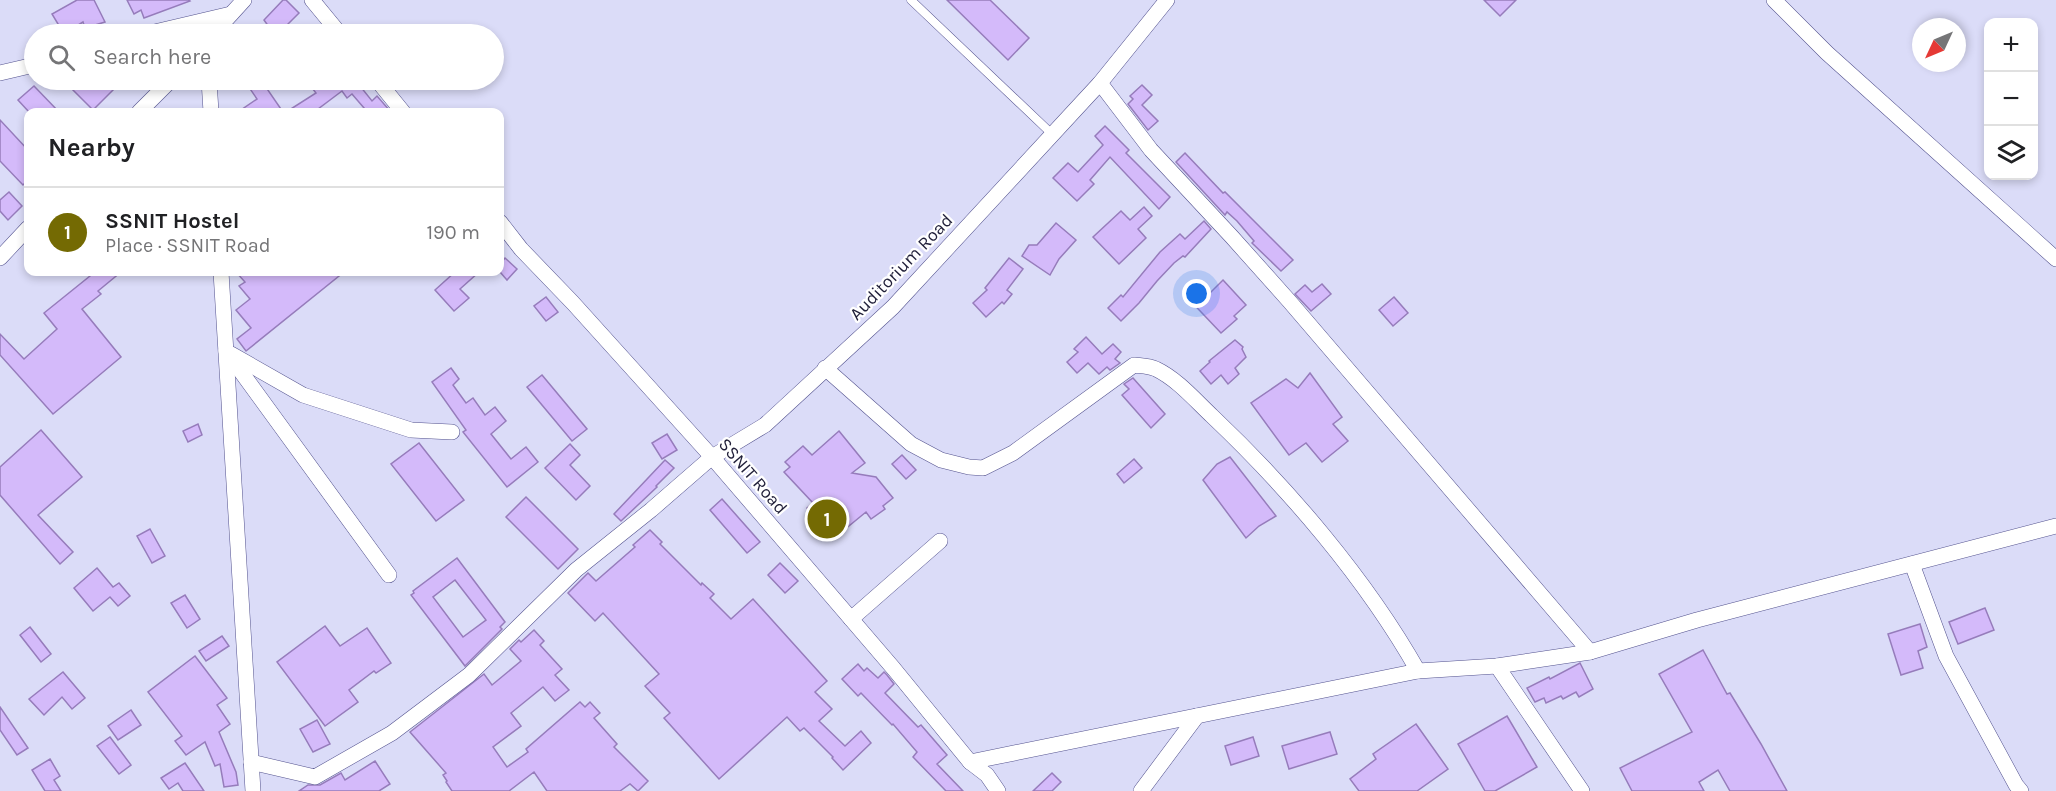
<!DOCTYPE html>
<html lang="en">
<head>
<meta charset="utf-8">
<style>
  body { margin:0; font-family:Karla,sans-serif; background:#f6f6f6; color:#202124 }
  .controls { position:absolute; right:18px; top:18px; display:grid; overflow:hidden; border-radius:12px; box-shadow:0 3px 9px #0003 }
  .controls button { width:54px; height:54px; display:grid; place-items:center; padding:0; border:0; border-bottom:2px solid #e0e0e0; background:#fff; color:#202124; font:30px sans-serif }
  .compass { position:absolute; left:1912px; top:18px; width:54px; height:54px; border-radius:50%; background:#fff; box-shadow:0 3px 9px #0003; rotate:226deg }
  .you { position:absolute; left:1197px; top:294px; width:21px; height:21px; margin:-15px; border:4px solid #fff; border-radius:50%; background:#1a73e8; box-shadow:0 0 0 9px #1a73e833 }
  .badge { display:grid; place-items:center; width:39px; height:39px; border-radius:50%; background:#746a03; color:#fff; font-size:20px; font-weight:700 }
  .pin { position:absolute; translate:-50% -50%; border:3px solid #fff; box-shadow:0 2px 6px #0006 }
  .list { margin:0; padding:0; list-style:none }
  h2 { display:flex; justify-content:space-between; align-items:center; height:78px; margin:0; padding:0 24px; font-size:26px }
  h2 small { font-size:20px; font-weight:400; color:#757577 }
  .list li { display:grid; grid-template-columns:39px 1fr auto; gap:18px; align-items:center; box-sizing:border-box; height:90px; padding:0 24px; border-top:2px solid #e0e0e0 }
  .list b { display:block; font-size:22px; white-space:nowrap }
  .list p { margin:0; font-size:20px; white-space:nowrap; color:#757577 }
  .list em { font-size:20px; font-style:normal; color:#757577 }
  .icon { flex:none; width:33px; height:33px; fill:none; stroke:currentColor; stroke-width:2; stroke-linecap:round; stroke-linejoin:round }
  .map { position:relative; flex:none; width:2056px; height:791px; overflow:hidden }
  .search { position:absolute; background:#fff; box-shadow:0 3px 9px #0003; left:24px; top:24px; width:480px; height:66px; display:flex; align-items:center; gap:15px; box-sizing:border-box; padding:0 21px; border-radius:33px; color:#757577; font-size:22px }
  .panel { position:absolute; background:#fff; box-shadow:0 3px 9px #0003; left:24px; top:108px; width:480px; height:168px; border-radius:12px }
  .map>svg:first-child { display:block }
</style>
</head>
<body>
<div class="map">
<svg width="2056" height="791" viewBox="0 0 2056 791">
  <rect width="100%" height="100%" fill="#dbdcf8"/>
  <g fill="#d4bafa" stroke="#967cbb" stroke-width="1.5" fill-rule="evenodd">
    <polygon points="77,0 94,0 105,22 85,28 83,22 64,34 52,14"/>
    <polygon points="127,0 189,0 190,1 144,18 141,10 134,14"/>
    <polygon points="283,0 286,0 299,13 288,24 296,34 274,34 264,20"/>
    <polygon points="947,0 990,0 1029,38 1008,60"/>
    <polygon points="1484,0 1516,0 1500,16"/>
    <polygon points="80,80 123,80 93,110 71,88"/>
    <polygon points="244,80 261,80 283,112 238,112 257,99"/>
    <polygon points="306,80 358,80 356,81 372,101 377,96 391,112 359,112 364,108 352,94 347,98 342,91 314,112 286,112 316,93"/>
    <polygon points="1142,85 1152,95 1142,105 1158,121 1148,130 1128,104 1133,99 1130,96"/>
    <polygon points="34,86 59,112 29,112 18,100"/>
    <polygon points="0,120 28,150 28,180 23,185 0,161"/>
    <polygon points="1105,126 1129,150 1126,153 1170,197 1159,209 1110,157 1090,180 1094,184 1077,201 1053,178 1068,163 1078,172 1103,145 1095,136"/>
    <polygon points="1185,153 1223,193 1225,192 1293,260 1281,271 1252,243 1254,241 1237,221 1227,212 1225,215 1176,162"/>
    <polygon points="9,192 22,206 8,220 0,211 0,200"/>
    <polygon points="1144,207 1152,216 1138,229 1146,238 1119,264 1093,237 1121,211 1130,220"/>
    <polygon points="1204,221 1211,229 1185,257 1183,256 1174,263 1157,281 1139,303 1121,321 1108,308 1121,295 1123,297 1160,252 1180,234 1185,239"/>
    <polygon points="1056,223 1076,240 1059,259 1050,275 1022,256 1029,245 1037,245"/>
    <polygon points="505,258 517,269 507,280 500,272 500,264"/>
    <polygon points="1009,258 1023,269 1007,290 1012,294 1004,304 1002,302 986,317 973,303 987,290 985,288"/>
    <polygon points="95,272 121,272 98,291 101,294 82,309 121,357 53,414 0,355 0,334 24,359 57,329 44,313"/>
    <polygon points="236,272 344,272 246,351 237,339 251,328 236,310 250,299 239,286 245,282"/>
    <polygon points="455,272 479,272 460,289 469,298 454,311 435,290"/>
    <polygon points="1223,280 1246,305 1234,316 1237,319 1221,333 1183,293 1193,283 1206,297"/>
    <polygon points="1322,284 1331,294 1311,311 1295,294 1305,285 1312,292"/>
    <polygon points="546,297 558,312 546,321 534,306"/>
    <polygon points="1394,297 1408,313 1393,326 1379,310"/>
    <polygon points="1086,337 1102,354 1113,344 1121,352 1115,359 1120,363 1110,370 1107,367 1099,374 1088,363 1077,373 1067,362 1078,352 1074,349"/>
    <polygon points="1235,340 1243,347 1242,349 1246,357 1235,368 1239,374 1228,384 1221,375 1211,384 1200,371 1210,362 1209,361"/>
    <polygon points="451,368 459,379 453,385 466,403 473,398 485,415 495,407 506,421 491,434 511,459 526,447 538,462 507,487 463,432 466,430 432,382"/>
    <polygon points="1310,373 1342,417 1333,424 1348,441 1322,462 1306,443 1289,455 1251,403 1286,379 1298,388"/>
    <polygon points="542,375 587,429 572,441 527,387"/>
    <polygon points="1133,378 1165,414 1151,428 1122,395 1129,389 1124,384"/>
    <polygon points="198,424 202,435 188,442 183,431"/>
    <polygon points="41,430 82,477 38,515 73,552 60,564 0,495 0,467"/>
    <polygon points="839,431 865,463 852,473 876,477 893,498 883,506 885,509 871,519 866,512 833,539 831,537 827,540 806,515 810,511 807,508 813,503 784,472 790,467 785,462 803,446 812,455"/>
    <polygon points="667,434 677,450 662,459 652,443"/>
    <polygon points="419,443 464,500 436,521 391,464"/>
    <polygon points="570,444 580,455 570,465 590,486 576,500 545,468"/>
    <polygon points="902,455 916,470 906,479 892,464"/>
    <polygon points="1230,457 1276,516 1259,526 1246,538 1203,480 1217,464"/>
    <polygon points="1134,459 1142,468 1124,483 1117,474"/>
    <polygon points="665,460 674,468 656,486 657,487 621,521 614,514"/>
    <polygon points="526,497 578,549 558,569 506,517"/>
    <polygon points="722,499 760,542 747,553 710,510"/>
    <polygon points="150,529 165,556 152,563 137,536"/>
    <polygon points="650,530 662,542 660,544 701,585 702,583 714,594 710,598 731,619 753,599 827,681 815,692 832,709 819,721 845,746 861,731 871,743 843,770 832,758 833,757 804,728 800,731 787,717 719,779 664,718 670,713 645,686 659,674 603,613 595,621 568,593 588,573 596,581 635,547 633,545"/>
    <path d="M457,558L505,622L500,627L502,629L465,666L411,595L414,593L413,591ZM455,580L486,620L463,637L433,597Z"/>
    <polygon points="780,563 798,581 785,593 768,575"/>
    <polygon points="97,568 113,587 119,583 130,596 118,606 110,597 93,611 74,588"/>
    <polygon points="185,595 200,619 187,628 171,603"/>
    <polygon points="1985,608 1994,630 1958,644 1949,622"/>
    <polygon points="1920,624 1927,647 1918,651 1923,668 1901,675 1888,634"/>
    <polygon points="325,626 340,646 367,628 391,663 376,673 374,671 349,690 358,702 325,726 277,662"/>
    <polygon points="30,627 51,654 41,662 20,635"/>
    <polygon points="534,630 544,641 540,645 562,669 555,675 569,690 555,701 543,687 511,713 521,726 493,747 507,767 528,752 526,749 580,702 585,707 590,702 600,713 594,718 617,744 614,747 648,781 638,791 630,784 620,791 547,791 534,772 509,791 452,791 446,782 447,781 443,775 446,773 410,732 484,674 492,685 521,661 510,649 519,640 521,642"/>
    <polygon points="222,636 229,646 206,661 199,651"/>
    <polygon points="1703,650 1727,694 1730,693 1761,744 1787,791 1730,791 1718,770 1699,782 1704,791 1632,791 1620,768 1692,732 1659,674"/>
    <polygon points="195,656 227,698 217,705 230,724 219,732 236,772 238,785 224,787 220,764 215,766 205,742 186,755 175,741 182,736 148,692"/>
    <polygon points="1580,663 1593,689 1579,697 1576,692 1563,699 1561,696 1546,703 1544,698 1535,702 1527,688 1549,677 1550,679"/>
    <polygon points="858,664 864,671 867,668 878,678 884,672 887,675 894,684 885,693 918,727 921,725 947,755 937,764 963,791 946,791 913,757 917,752 893,724 892,725 861,693 858,696 842,679"/>
    <polygon points="63,672 85,698 72,709 62,697 44,715 29,699"/>
    <polygon points="0,707 28,748 17,755 0,730"/>
    <polygon points="131,710 141,725 118,740 108,726"/>
    <polygon points="1507,716 1537,767 1495,791 1485,791 1458,744"/>
    <polygon points="317,720 330,744 313,752 300,729"/>
    <polygon points="1416,724 1448,769 1417,791 1359,791 1350,779 1376,759 1373,754"/>
    <polygon points="1330,732 1337,754 1289,769 1282,746"/>
    <polygon points="110,737 131,765 119,774 97,746"/>
    <polygon points="1253,737 1259,756 1231,765 1225,746"/>
    <polygon points="50,759 60,776 54,780 61,791 45,791 32,770"/>
    <polygon points="375,761 390,784 379,791 299,791 308,785 320,785 341,773 345,780"/>
    <polygon points="185,763 204,791 183,791 178,783 169,789 161,778"/>
    <polygon points="1052,773 1061,782 1052,791 1033,791"/>
  </g>
  <g fill="none" stroke-linecap="round" stroke-linejoin="round">
    <defs>
      <polyline id="lane" points="911,0 1052,134"/>
      <g id="street">
        <polyline points="312,0 340,34"/>
        <polyline points="1774,0 1827,53 2056,259"/>
        <polyline points="146,34 231,14"/>
        <polyline points="213,34 244,0"/>
        <polyline points="0,73 34,65"/>
        <polyline points="209,80 211,112"/>
        <polyline points="377,80 403,112"/>
        <polyline points="1100,83 1151,150 1232,237 1290,302 1590,652"/>
        <polyline points="139,112 171,80"/>
        <polyline points="500,222 521,249 573,303 712,457 894,669 970,762 987,775 998,791"/>
        <polyline points="0,258 28,228"/>
        <polyline points="221,272 253,791"/>
        <polyline points="226,351 389,575"/>
        <polyline points="231,354 303,395 411,430 452,432"/>
        <path d="M825,368L911,444L941,460L969,467L983,468L1013,453L1134,365C1142,366 1149,366 1156,369C1177,379 1195,400 1212,416C1288,488 1366,579 1418,671"/>
        <polyline points="1912,564 1946,656 2016,785 2021,791"/>
        <polyline points="851,619 940,541"/>
        <polyline points="1497,666 1582,791"/>
        <polyline points="251,762 315,777 392,733 469,675 576,570 651,510 712,457 765,425 893,307 1100,83 1167,0"/>
        <polyline points="970,762 1418,671 1497,666 1590,652 1697,620 2056,526"/>
        <polyline points="1141,791 1197,716"/>
      </g>
    </defs>
    <use href="#lane" stroke="#53528e" stroke-width="9"/>
    <use href="#street" stroke="#53528e" stroke-width="16"/>
    <use href="#lane" stroke="#fff" stroke-width="8"/>
    <use href="#street" stroke="#fff" stroke-width="15"/>
  </g>
  <g text-anchor="middle" stroke-width="4.5" stroke-linejoin="round" paint-order="stroke">
    <g font-size="18" fill="#201f39" stroke="#fff">
      <text transform="translate(901 267) rotate(-46)" y="6">Auditorium Road</text>
      <text transform="translate(753 476) rotate(49)" y="6">SSNIT Road</text>
    </g>
  </g>
</svg>
<div class="controls">
<button>+</button>
<button>−</button>
<button><svg class="icon" aria-label="layers" viewBox="0 0 24 24"><path d="M12 4l9 5-9 5-9-5zM3 14l9 5 9-5"/></svg></button>
</div>
<svg class="compass" viewBox="-18 -18 36 36"><path d="M0-13l5 13h-10z" fill="#e53935"/><path d="M0 13l5-13h-10z" fill="#757577"/></svg>
<div class="you"></div>
<div class="pin badge" style="left:827px;top:519px">1</div>
<div class="search"><svg class="icon" aria-label="search" viewBox="0 0 24 24"><circle cx="10" cy="10" r="6"/><path d="M15 15l6 6"/></svg>Search here</div>
<section class="panel">
<h2>Nearby<small></small></h2>
<ul class="list">
<li><span class="badge">1</span><div><b>SSNIT Hostel</b><p>Place · SSNIT Road</p></div><em>190 m</em></li>
</ul>
</section>
</div>
</body>
</html>
